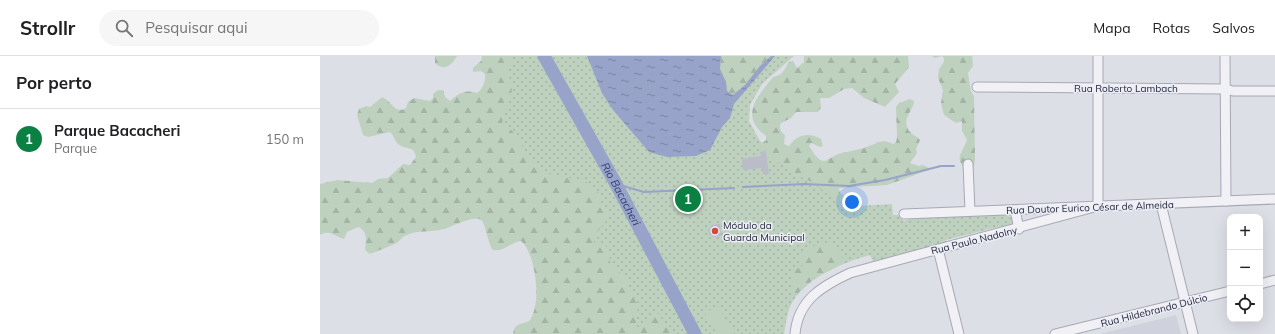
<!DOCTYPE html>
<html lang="pt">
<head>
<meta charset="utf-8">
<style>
  body { margin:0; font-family:Mulish,sans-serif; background:#f6f6f6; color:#202124 }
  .controls { position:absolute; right:12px; bottom:12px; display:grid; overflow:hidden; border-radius:8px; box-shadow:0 4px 16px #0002 }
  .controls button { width:36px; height:36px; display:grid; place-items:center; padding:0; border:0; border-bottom:1px solid #e0e0e0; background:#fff; color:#202124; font:20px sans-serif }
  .you { position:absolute; left:532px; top:146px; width:14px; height:14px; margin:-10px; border:3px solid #fff; border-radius:50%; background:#1a73e8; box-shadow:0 0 0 6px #1a73e833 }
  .badge { display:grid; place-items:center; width:26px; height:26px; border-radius:50%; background:#0b8043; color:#fff; font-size:13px; font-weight:700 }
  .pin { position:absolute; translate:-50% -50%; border:2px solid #fff; box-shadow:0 1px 4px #0006 }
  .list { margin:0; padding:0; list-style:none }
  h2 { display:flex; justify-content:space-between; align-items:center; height:52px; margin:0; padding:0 16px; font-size:17px }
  h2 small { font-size:13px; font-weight:400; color:#757577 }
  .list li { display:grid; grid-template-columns:26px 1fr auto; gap:12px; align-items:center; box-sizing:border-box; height:60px; padding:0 16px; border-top:1px solid #e0e0e0 }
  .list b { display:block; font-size:15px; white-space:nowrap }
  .list p { margin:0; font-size:13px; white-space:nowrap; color:#757577 }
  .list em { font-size:13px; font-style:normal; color:#757577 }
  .icon { flex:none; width:22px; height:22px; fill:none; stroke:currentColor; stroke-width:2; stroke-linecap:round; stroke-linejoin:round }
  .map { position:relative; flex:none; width:955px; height:278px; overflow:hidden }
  header { display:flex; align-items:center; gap:24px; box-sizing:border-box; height:56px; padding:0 20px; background:#fff; border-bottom:1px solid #e0e0e0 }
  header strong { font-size:19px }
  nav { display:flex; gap:22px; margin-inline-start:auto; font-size:14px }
  .search { width:280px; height:36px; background:#f6f6f6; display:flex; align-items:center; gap:10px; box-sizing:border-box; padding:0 14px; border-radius:22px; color:#757577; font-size:15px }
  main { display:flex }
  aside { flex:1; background:#fff }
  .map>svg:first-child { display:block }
</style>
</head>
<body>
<header>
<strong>Strollr</strong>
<div class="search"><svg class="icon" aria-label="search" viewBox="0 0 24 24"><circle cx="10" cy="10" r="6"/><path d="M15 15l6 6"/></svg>Pesquisar aqui</div>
<nav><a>Mapa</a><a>Rotas</a><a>Salvos</a></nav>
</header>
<main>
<aside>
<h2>Por perto<small></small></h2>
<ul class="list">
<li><span class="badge">1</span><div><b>Parque Bacacheri</b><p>Parque</p></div><em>150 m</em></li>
</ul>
</aside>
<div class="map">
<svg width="955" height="278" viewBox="0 0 955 278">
  <defs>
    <pattern id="grass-dots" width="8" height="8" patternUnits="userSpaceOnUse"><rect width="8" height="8" fill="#bed1be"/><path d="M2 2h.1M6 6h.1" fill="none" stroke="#a3b3a4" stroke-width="1.8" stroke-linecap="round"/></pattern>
    <pattern id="forest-firs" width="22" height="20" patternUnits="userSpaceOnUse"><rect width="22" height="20" fill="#bed1be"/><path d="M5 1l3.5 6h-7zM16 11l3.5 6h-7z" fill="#a3b3a4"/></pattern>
    <pattern id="water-ripples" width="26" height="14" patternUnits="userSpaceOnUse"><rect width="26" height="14" fill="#97a3c8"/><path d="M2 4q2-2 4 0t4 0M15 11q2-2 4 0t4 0" fill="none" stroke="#7b85a4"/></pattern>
  </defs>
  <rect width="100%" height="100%" fill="#dddfe7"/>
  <polygon fill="#cfd1dc" points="856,259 861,278 780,278"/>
  <path fill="url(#grass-dots)" d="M174,0H474L442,28L430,49L429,65L440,85L517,138L540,150L572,148L573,159H578L584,165L590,163L686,158L694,164V170L684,175L682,170L626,184L627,189L554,207L550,199C524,206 488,221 473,245C467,255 466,267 464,278H280L179,63Z"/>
  <g fill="url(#forest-firs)">
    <path d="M115,0H137C132,9 124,16 115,7Z"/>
    <path d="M162,0H192V5L188,16L192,34L182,66C185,71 190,72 193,76C203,89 208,104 221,114C241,128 277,114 281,147L289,154C291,168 274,171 274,187H285L290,201L289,205L306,223L312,239L319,249L316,258V270L320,272L336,257L340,259L343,268L350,271L354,278H193C194,268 200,268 208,266C223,252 216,197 201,185C191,186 184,196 173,194C167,186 166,167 161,164C155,159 131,171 124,173C110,177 98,173 85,180C82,181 80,184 78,186C74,189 55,196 50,198L45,194C46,184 48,175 38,171L27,176L24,183C15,181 10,173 0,179V128L17,124L52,127L58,123L68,122L83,108L90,109L96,101C94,88 84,95 77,87C74,83 74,80 70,76L48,81L43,79L37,59L39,53L46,50L50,51L62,41C71,44 75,59 86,52L88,46L94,42L110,45L113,42V38L118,34H123L125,41L130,45C139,37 145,33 157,37C163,33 166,24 165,18L161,15L153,16V12L161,5Z"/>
    <polygon points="401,0 451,0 440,10 425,29 413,39 407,35 406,26 400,13"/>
    <path d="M484,0H588L589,11L575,28L579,36L565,51L544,42L532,32L524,33L509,42H500L501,52L497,56H476L471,62L461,67C459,71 460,76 465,79L464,88L469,90C477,78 489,76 501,83L503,90L500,91L491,87L489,90L495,99L500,104L505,105L518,98L544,92L559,86L564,85L574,88L576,86L577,82L576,51L579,47L590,43L594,45C594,54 582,62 588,73C590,78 597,80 600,84L596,93L597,97L590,107L599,110L603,109L609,112V114L567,129L519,132L520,137C527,142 539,145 544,151L542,154H537L507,138L494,127L479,120L464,108L457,106L440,89L446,84V80C419,60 437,41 453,21C464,19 464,13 469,6L473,5L477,12L484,6Z"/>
    <path d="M612,0H652L653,10L648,17L651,36L654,40L655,104L654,110L651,114H646C634,101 642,98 647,84L642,75V65L636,67L624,59L621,47L623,34L618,22L619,13L624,6V2L622,0L615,2Z"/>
    <polygon points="496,189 510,189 522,199 523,204 517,211 497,220 477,238 473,236 470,225 475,214 484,209 479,201 481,196"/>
  </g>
  <polygon fill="#bed1be" points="398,250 414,278 397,278 385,257"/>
  <polygon fill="url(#water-ripples)" points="267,0 401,0 400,13 406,26 407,35 413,39 425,29 440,10 451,0 455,0 414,48 410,62 402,71 390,94 376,100 347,101 329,96 293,54 282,37"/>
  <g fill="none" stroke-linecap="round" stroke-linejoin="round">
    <g stroke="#97a3c8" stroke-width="2">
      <polyline points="296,128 324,136 414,132"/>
      <polyline points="423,131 484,128 529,130 565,124 621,110 634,110"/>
    </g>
    <path stroke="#97a3c8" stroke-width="13" id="s1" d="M224,0L296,128L375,278"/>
  </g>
  <g fill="#babcca">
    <polygon points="446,95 449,118 443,118 442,112 423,114 422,103 441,100 440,96"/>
    <polygon points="400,168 401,180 393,181 392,179 389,179 388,173 391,172 391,169"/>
  </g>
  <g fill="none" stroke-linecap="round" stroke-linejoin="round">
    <defs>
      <g id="minor">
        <polyline points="905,0 906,145"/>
        <polyline points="657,31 905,33 913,35 955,35"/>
        <polyline points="648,108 650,155"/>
        <polyline points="841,148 873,278"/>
        <polyline points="695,154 699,173"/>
        <polyline points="584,158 955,143"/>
        <polyline points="618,193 639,278"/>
        <polyline points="940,228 955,224"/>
        <path d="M475,278C478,244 502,230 530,217L778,150V0"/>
        <polyline points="735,278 910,235"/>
      </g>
    </defs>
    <use href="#minor" stroke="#a6a8b4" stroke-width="11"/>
    <use href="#minor" stroke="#f0f0f5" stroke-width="9"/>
  </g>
  <circle fill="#cf4b3f" stroke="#eceef5" stroke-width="1.5" cx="395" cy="175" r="4"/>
  <g text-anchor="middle" stroke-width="3" stroke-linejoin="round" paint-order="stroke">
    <g font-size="10" fill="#26293e" stroke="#eceef5">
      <text x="806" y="36">Rua Roberto Lambach</text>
      <text transform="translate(770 151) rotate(-2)" y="4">Rua Doutor Eurico César de Almeida</text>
      <text transform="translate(654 184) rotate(-14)" y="4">Rua Paulo Nadolny</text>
      <text transform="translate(834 254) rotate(-14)" y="4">Rua Hildebrando Dúlcio</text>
    </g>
    <g font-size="10" fill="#26293e" stroke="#eceef5" text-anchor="start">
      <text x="403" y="173">Módulo da<tspan x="403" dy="12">Guarda Municipal</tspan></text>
    </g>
    <g font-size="11" font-style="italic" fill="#303e72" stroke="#eceef5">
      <text dy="4" stroke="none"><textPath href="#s1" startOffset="158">Rio Bacacheri</textPath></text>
    </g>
  </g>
</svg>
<div class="controls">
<button>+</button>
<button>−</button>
<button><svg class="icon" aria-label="locate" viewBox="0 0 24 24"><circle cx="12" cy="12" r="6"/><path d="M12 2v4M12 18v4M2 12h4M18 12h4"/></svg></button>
</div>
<div class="you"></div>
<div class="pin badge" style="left:368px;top:143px">1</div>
</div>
</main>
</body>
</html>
